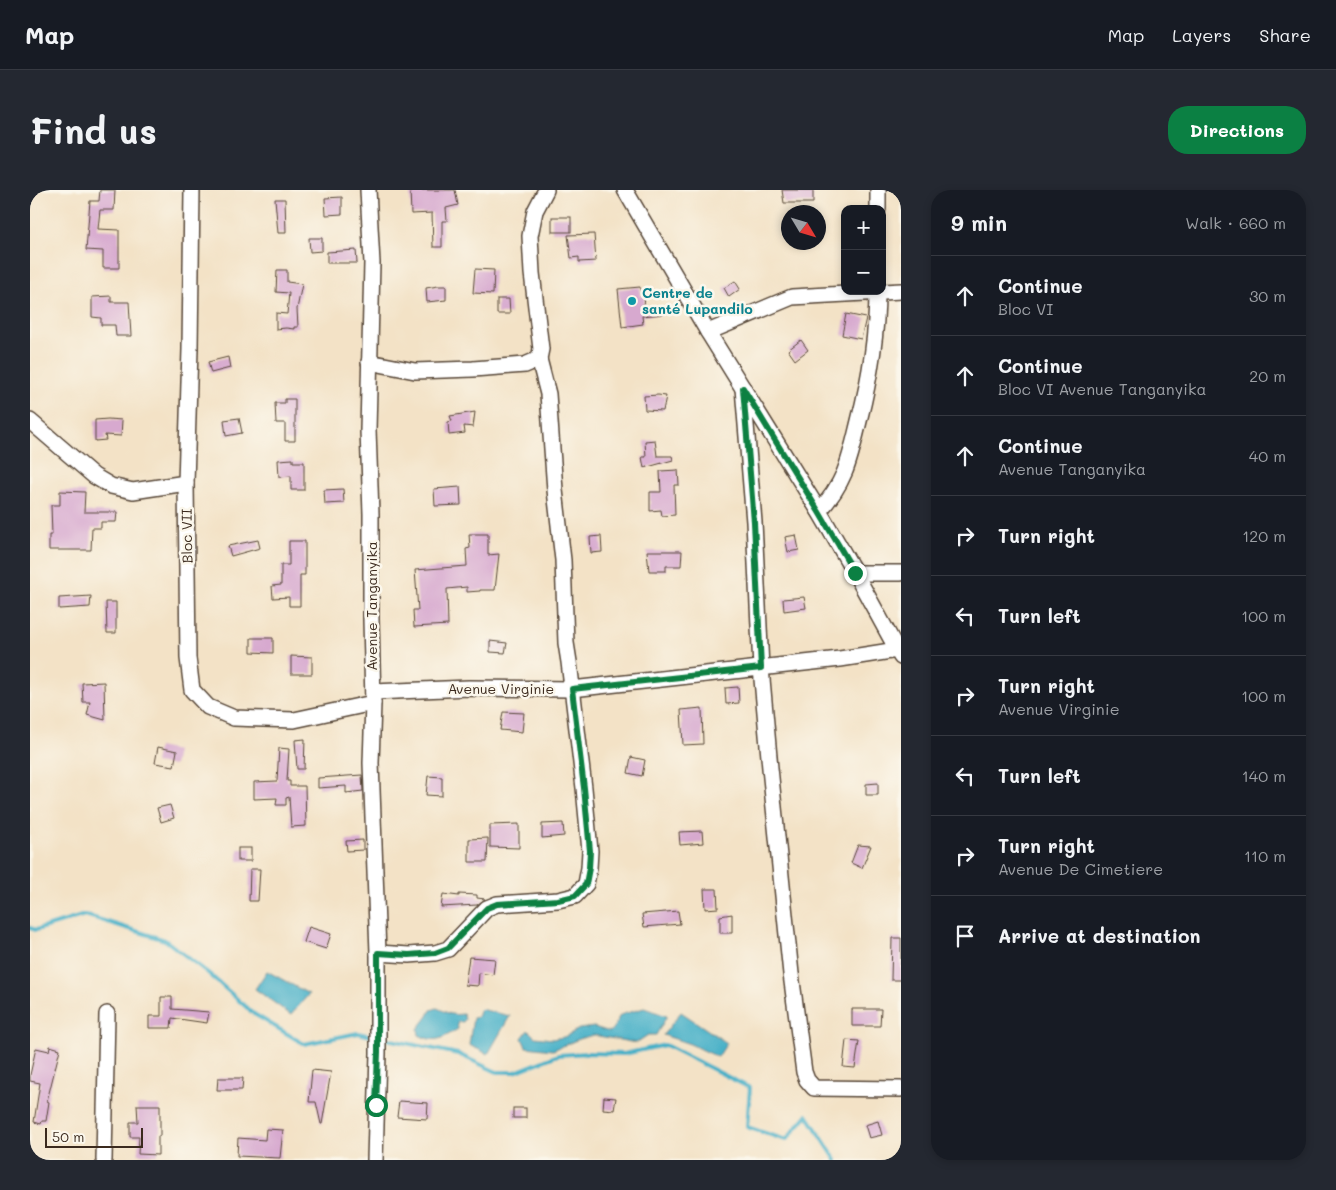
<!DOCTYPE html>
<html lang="en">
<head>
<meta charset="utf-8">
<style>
  body { margin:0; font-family:Mali,sans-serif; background:#242831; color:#f1f3f6 }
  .controls { position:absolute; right:15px; top:15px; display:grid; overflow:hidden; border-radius:10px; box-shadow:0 2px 8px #0003 }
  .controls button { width:45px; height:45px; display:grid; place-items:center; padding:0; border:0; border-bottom:1px solid #363941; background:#171b24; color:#f1f3f6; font:25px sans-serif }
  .compass { position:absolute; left:751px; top:15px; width:45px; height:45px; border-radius:50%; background:#171b24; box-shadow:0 2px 8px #0003; rotate:128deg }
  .scale { position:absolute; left:15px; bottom:12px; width:98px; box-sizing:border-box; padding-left:5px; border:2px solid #3b2a1e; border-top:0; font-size:14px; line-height:18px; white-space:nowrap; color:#3b2a1e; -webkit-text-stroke:4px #fbf7ec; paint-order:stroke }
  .stop { position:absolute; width:15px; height:15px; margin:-11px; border:4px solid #0b8043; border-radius:50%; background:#fff }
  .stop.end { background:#0b8043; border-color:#fff; box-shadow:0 1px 5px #0008 }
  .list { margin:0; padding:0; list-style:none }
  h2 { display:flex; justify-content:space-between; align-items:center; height:65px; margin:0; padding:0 20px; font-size:21px }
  h2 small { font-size:16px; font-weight:400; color:#9ea1a6 }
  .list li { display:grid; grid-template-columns:32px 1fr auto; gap:15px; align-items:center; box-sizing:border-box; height:80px; padding:0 20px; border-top:1px solid #363941 }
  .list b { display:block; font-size:19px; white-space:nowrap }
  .list p { margin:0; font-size:16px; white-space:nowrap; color:#9ea1a6 }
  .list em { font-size:16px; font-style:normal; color:#9ea1a6 }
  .icon { flex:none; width:28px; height:28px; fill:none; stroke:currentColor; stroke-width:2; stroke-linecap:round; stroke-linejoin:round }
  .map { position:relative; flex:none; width:871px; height:970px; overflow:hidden; border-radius:20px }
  header { display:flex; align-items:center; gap:30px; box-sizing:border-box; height:70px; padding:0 25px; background:#171b24; border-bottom:1px solid #363941 }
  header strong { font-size:24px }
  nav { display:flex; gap:28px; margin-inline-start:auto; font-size:18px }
  .intro { display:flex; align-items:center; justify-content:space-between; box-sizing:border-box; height:120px; padding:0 30px }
  h1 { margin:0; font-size:35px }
  .button { padding:12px 22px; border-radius:20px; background:#0b8043; color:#fff; font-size:18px; font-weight:700 }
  main { display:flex; gap:30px; padding:0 30px }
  aside { flex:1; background:#171b24; border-radius:20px; box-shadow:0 2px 8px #0003 }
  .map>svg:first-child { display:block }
</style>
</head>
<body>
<header>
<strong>Map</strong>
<nav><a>Map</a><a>Layers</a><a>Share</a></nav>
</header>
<div class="intro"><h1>Find us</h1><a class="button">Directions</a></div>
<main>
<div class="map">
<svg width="871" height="970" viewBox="0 0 871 970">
  <rect width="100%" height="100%" fill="#fbf7ec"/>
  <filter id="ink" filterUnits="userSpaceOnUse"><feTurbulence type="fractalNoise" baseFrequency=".02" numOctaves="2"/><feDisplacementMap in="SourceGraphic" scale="10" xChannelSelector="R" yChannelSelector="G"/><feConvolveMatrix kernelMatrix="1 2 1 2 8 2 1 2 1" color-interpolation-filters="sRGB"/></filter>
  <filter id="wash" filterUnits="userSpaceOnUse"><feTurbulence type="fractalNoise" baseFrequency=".0096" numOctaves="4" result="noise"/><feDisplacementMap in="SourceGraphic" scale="20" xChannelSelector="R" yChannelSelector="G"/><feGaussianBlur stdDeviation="1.12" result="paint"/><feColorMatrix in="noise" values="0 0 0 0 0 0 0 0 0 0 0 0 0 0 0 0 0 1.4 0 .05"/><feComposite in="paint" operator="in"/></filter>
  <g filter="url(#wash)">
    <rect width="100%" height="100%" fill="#f3e2c6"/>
    <g fill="#49b1c8" stroke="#426e73">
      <polygon points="237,781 279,804 261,825 225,799"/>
      <path d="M407,818C418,822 418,826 433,824L435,829L433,832H427L428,839C413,848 406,854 389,845L388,839L398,826L401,820Z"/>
      <polygon points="614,818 637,826 626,845 618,845 606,853 563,845 549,849 523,860 496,857 492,848 498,840 505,847 522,849 534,847 549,839 564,837 580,842 585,835 590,825"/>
      <polygon points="450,819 480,826 458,864 439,855 443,828 447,827"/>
      <polygon points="651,822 697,853 688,867 660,854 633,845"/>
    </g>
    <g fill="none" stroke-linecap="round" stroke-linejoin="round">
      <g stroke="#49b1c8" stroke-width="4">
        <polyline points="0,738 6,740 55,725 135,750 178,783 224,824 274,854 328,843 345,847"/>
        <polyline points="352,848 428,864 467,882 485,882 528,865 558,863 594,864 635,855 720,898 717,937 756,950 777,925 806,970"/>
      </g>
    </g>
    <g id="blocks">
      <g fill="#d7a9cf">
        <polygon points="70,0 85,0 84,20 70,20 68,39 89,40 89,78 73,78 73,61 56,60 60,11 69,11"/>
        <polygon points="380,0 425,0 428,15 416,18 417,31 412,31 412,57 403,57 402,23 381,24"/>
        <polygon points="752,0 783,0 783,13 754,13"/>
        <polygon points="312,7 312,24 296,25 295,8"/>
        <polygon points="245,9 255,9 256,43 248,43"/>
        <rect x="522" y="27" width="19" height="15"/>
        <polygon points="564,44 566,71 549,72 549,67 541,68 538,45"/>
        <polygon points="279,48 292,48 292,61 280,62"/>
        <polygon points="326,60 327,73 297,73 297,62"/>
        <polygon points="445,79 464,80 463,104 443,103"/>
        <polygon points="247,80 257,80 257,92 272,94 267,119 268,137 264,137 264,139 256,138 246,139 246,123 257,124 259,103 246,102"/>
        <polygon points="705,91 710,99 699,107 694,98"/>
        <polygon points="408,96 416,96 416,110 397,112 396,98"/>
        <polygon points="610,97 611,106 615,106 614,117 635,121 635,124 612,126 613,134 592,137 588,99"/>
        <polygon points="81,106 81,112 99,112 101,146 86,146 85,135 71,135 71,128 62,127 62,107"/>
        <polygon points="467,109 479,109 480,124 467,124"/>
        <polygon points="816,124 836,128 831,149 812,145"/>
        <polygon points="771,150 778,160 765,170 758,160"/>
        <polygon points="198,167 200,178 181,183 178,172"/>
        <polygon points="628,205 636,206 633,221 615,220 614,206"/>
        <polygon points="255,209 265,209 265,251 255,251 255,233 246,233 245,213 255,213"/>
        <polygon points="445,222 443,237 434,236 435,243 419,245 418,232 422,231 420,226"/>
        <polygon points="209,228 212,243 196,246 194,230"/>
        <polygon points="78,229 92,230 91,246 75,245 76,250 65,251 65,230"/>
        <polygon points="625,250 627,266 642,266 643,270 614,278 612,267 616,267 615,251"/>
        <polygon points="263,269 263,272 274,272 274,300 261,300 261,286 249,287 248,270"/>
        <polygon points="648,280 649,295 644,295 645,325 632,326 631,320 620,321 620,302 631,302 630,281"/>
        <polygon points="430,297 431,315 405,316 404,299"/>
        <polygon points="313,299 314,313 295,314 294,300"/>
        <polygon points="30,301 55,302 54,322 87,322 86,332 71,332 71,338 62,338 61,360 19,360 19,345 22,345 21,315 30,315"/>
        <polygon points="439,344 458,344 458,365 469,364 465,400 450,400 450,401 437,402 437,397 417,399 418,435 384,437 383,420 388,420 385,380 437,376 436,359 440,358"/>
        <polygon points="766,345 769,360 758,362 755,347"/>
        <polygon points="571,346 572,362 561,363 560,347"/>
        <polygon points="228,350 230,358 201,366 198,356"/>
        <polygon points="259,351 275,351 275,385 270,385 270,416 259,416 259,407 243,408 242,396 251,395 251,375 259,375"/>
        <polygon points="617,361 652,361 651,376 636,376 636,381 619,381"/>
        <polygon points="61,406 60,417 29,419 29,408"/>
        <polygon points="774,407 776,418 754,421 753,409"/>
        <polygon points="76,412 86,412 86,443 77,443"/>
        <polygon points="221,448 243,448 243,463 221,462"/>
        <polygon points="460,451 477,453 475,463 460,462"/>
        <polygon points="261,466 282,467 282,484 261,484"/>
        <polygon points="74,492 75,530 57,525 60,512 53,512 52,493"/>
        <polygon points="708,497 709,513 696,514 695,498"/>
        <polygon points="672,518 673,554 653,555 651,520"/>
        <polygon points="473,522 494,523 492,542 470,540"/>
        <polygon points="275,549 274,579 267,579 265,550"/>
        <polygon points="128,557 147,561 144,576 125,573"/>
        <polygon points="249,558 259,559 257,591 260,591 260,596 275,596 276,636 261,637 259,607 256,608 256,615 246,615 247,608 224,609 224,592 247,591"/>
        <polygon points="601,567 615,570 612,586 598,583"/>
        <polygon points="332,585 333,601 316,603 316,596 288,598 288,588"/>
        <polygon points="398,586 412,587 412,606 396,605"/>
        <polygon points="848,593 848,605 836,605 836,594"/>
        <polygon points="140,615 144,628 131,632 127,618"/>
        <polygon points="533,633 534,646 512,648 512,634"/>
        <polygon points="489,634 489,658 460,657 460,635"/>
        <polygon points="672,641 673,653 650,655 649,642"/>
        <polygon points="458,648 457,672 439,672 439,649"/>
        <polygon points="333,650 333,660 317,661 316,651"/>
        <polygon points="828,655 841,656 832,678 821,673"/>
        <rect x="208" y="658" width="13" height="13"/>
        <polygon points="220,679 230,679 228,711 219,711"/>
        <polygon points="674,699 687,699 688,718 675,719"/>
        <polygon points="413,704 429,706 429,704 447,705 447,708 455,709 447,715 411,717"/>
        <polygon points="648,721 650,734 614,737 612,724"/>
        <polygon points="702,724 702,743 690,743 690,726"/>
        <polygon points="279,737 301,744 296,759 274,752"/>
        <polygon points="862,748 871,748 871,790 861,790"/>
        <polygon points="439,767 465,769 463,785 449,783 448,796 435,795"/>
        <polygon points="131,807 142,807 142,819 179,822 177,833 142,828 141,838 119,838 119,826 131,826"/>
        <polygon points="822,819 851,819 850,836 822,836"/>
        <polygon points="816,850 829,851 825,878 813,877"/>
        <polygon points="20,856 30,859 17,911 19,912 16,931 12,931 11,934 4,932 10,893 0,891 0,885 6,858 19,861"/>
        <polygon points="282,880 301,882 292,934 291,934 286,912 279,912"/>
        <polygon points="188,888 213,888 212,900 187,900"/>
        <polygon points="574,907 586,908 584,920 573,919"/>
        <polygon points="369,911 398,913 397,929 367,927"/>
        <polygon points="107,915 130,915 130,946 128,946 128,965 108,964 109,947 100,947 100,932 108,932"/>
        <rect x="483" y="918" width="13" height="10"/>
        <polygon points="848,931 852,945 839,948 835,935"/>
        <polygon points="236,939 253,940 250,968 207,966 208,948 235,950"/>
      </g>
    </g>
  </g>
  <g filter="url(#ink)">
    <use href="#blocks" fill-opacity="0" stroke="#574637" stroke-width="1"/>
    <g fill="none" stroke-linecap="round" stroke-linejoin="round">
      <defs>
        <g id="minor">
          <polyline points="162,0 160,159 156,293 158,468 162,500 178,517 204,528 264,530 343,513"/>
          <polyline points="338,0 342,73 338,240 341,324 341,429 343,513 341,573 348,763 348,863 345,970"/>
          <polyline points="595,0 678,142 789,321 825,383 871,467"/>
          <polyline points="848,0 848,19"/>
          <polyline points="678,142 762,107 871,101"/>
          <polyline points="339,172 385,181 443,179 495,175 509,169 511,159 502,83 500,46 505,21 516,0"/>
          <polyline points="713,198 724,332 731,478 740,578 761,784 774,882 777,890 784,898 871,899"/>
          <polyline points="0,231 64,286 81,296 103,301 156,293"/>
          <path d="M789,321C816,292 820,268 829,231C840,188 847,145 847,101"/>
          <polyline points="825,383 871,383"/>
          <polyline points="343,502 439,498 542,499 810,469 867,460"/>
          <polyline points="348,763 379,765 405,763 418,759 457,718 467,714 528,710 545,706 556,694 559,678 560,661 554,598 539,472 536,453 533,370 525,300 518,204 509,169"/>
          <polyline points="74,970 77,824"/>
        </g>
      </defs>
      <use href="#minor" stroke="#574637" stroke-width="18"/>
      <use href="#minor" stroke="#fff" stroke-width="15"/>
    </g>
  </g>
  <g fill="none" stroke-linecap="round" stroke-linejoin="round" filter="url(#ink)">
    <polyline stroke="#0b8043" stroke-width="6" points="346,915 348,862 348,763 379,765 405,763 418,758 457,718 467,714 528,710 545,706 556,694 559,678 560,661 554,598 542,499 731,478 724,332 713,198 789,322 825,383"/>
  </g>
  <circle fill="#0f9aa8" stroke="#fbf7ec" stroke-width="2" cx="602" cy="111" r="5"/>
  <g text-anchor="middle" stroke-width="5" stroke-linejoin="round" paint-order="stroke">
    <g font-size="14" font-weight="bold" fill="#0d838f" stroke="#fbf7ec" text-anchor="start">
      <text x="612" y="108">Centre de<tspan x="612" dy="16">santé Lupandilo</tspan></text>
    </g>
    <g font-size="14" fill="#3b2a1e" stroke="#fbf7ec">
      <text transform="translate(157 346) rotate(-91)" y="5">Bloc VII</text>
      <text transform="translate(342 416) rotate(-90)" y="5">Avenue Tanganyika</text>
      <text x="471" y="504">Avenue Virginie</text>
    </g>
  </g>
</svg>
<div class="controls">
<button>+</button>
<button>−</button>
</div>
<svg class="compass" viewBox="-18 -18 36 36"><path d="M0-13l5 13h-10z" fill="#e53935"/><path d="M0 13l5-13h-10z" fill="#9ea1a6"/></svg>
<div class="scale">50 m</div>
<div class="stop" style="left:346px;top:915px"></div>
<div class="stop end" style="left:825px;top:383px"></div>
</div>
<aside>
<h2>9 min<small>Walk · 660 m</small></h2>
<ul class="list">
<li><svg class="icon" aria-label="ahead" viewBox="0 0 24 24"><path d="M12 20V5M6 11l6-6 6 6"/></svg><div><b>Continue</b><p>Bloc VI</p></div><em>30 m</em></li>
<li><svg class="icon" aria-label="ahead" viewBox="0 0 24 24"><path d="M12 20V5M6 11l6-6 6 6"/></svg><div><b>Continue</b><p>Bloc VI Avenue Tanganyika</p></div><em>20 m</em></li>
<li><svg class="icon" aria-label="ahead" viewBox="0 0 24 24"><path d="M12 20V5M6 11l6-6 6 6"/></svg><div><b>Continue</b><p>Avenue Tanganyika</p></div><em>40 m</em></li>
<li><svg class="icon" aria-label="right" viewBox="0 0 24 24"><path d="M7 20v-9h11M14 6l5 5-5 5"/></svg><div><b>Turn right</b></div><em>120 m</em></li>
<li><svg class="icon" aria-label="left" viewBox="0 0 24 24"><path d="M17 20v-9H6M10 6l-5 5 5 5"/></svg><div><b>Turn left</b></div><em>100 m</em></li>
<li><svg class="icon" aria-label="right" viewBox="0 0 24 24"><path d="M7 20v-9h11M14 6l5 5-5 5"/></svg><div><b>Turn right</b><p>Avenue Virginie</p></div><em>100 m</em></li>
<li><svg class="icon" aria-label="left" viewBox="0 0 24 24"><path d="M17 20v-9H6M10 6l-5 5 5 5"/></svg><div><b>Turn left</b></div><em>140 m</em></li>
<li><svg class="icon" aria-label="right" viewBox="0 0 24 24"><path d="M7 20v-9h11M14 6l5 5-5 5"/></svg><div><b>Turn right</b><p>Avenue De Cimetiere</p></div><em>110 m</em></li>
<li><svg class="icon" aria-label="arrive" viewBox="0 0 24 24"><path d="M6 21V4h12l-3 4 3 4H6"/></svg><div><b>Arrive at destination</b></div></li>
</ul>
</aside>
</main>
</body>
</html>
